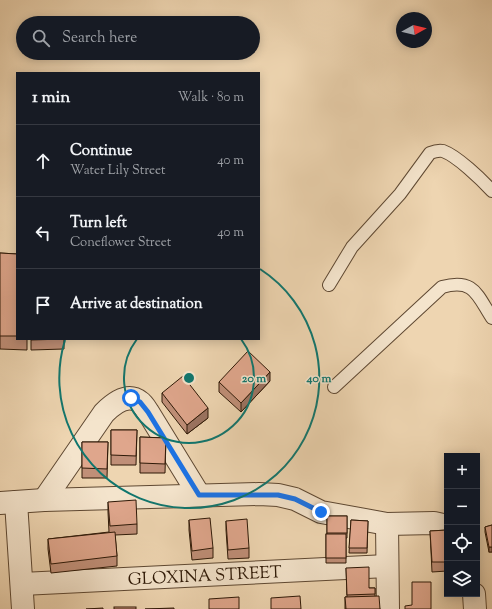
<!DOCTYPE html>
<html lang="en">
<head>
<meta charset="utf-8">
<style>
  body { margin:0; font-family:"Sorts Mill Goudy",serif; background:#20242c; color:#f1f3f6 }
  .controls { position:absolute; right:12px; bottom:12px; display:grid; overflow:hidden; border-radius:0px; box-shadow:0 2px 10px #0003 }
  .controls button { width:36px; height:36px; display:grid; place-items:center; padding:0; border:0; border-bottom:1px solid #363941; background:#171b24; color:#f1f3f6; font:20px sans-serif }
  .compass { position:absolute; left:396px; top:12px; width:36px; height:36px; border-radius:50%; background:#171b24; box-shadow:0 2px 10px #0003; rotate:82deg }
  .stop { position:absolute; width:12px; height:12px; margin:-9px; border:3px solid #1a73e8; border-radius:50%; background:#fff }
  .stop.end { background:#1a73e8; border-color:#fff; box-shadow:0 1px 4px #0008 }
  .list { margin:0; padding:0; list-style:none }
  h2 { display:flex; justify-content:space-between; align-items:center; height:52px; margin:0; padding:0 16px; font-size:17px }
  h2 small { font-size:13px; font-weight:400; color:#9ea1a6 }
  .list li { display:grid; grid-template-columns:26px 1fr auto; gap:12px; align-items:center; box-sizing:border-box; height:72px; padding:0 16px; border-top:1px solid #363941 }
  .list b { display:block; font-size:15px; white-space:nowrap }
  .list p { margin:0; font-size:13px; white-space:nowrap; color:#9ea1a6 }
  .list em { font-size:13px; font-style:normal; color:#9ea1a6 }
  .icon { flex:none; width:22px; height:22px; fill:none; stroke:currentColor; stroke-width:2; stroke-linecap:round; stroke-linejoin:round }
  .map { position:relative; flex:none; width:492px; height:609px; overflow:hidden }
  .search { position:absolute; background:#171b24; box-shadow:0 2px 10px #0003; left:16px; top:16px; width:244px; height:44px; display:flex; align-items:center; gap:10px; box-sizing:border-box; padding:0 14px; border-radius:22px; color:#9ea1a6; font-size:15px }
  .panel { position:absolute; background:#171b24; box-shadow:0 2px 10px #0003; left:16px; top:72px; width:244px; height:268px; border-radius:0px }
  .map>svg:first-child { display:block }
</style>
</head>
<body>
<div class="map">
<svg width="492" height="609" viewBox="0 0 492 609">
  <rect width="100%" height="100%" fill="#eed5b1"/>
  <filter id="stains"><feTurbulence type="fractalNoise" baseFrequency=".005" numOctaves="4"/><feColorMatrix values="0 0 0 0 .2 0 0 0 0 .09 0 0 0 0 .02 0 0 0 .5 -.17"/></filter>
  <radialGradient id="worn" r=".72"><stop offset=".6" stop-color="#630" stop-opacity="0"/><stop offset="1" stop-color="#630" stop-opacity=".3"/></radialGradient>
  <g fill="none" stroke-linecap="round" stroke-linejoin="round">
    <defs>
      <g id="service">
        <path d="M329,285L352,247L400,194L430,153C435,151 438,150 443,151C457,156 481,179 492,191"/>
        <path d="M334,387L442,287C474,278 477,295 492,318"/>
      </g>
      <g id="minor">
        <path d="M44,500L104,413C113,404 127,392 140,402C143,404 146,409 148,412L199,495"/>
        <polyline points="16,502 23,609"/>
        <polyline points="0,503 44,500 259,494 278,495 295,499 321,512 387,524 434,523 447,526"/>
        <polyline points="387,524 388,609"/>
        <path id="s1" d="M22,584L387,566"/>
        <polyline points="474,594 475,609"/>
      </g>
    </defs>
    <use href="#service" stroke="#5e4832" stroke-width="14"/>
    <use href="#minor" stroke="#5e4832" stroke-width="24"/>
    <use href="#service" stroke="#f4e4cc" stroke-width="12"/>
    <use href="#minor" stroke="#f4e4cc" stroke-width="22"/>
  </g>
  <g fill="#c08f78" stroke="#2e1907">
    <polygon points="0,253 17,254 17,339 27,339 27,350 0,349"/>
    <polygon points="31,339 64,339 64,349 31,350"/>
    <polygon points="270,381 241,412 219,392 219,382"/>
    <polygon points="162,393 208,418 187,434 162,402"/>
    <polygon points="111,430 137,430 136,465 111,465"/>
    <polygon points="140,437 166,438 165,473 140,473"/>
    <polygon points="82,442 108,442 107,478 82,478"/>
    <polygon points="108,502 137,524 137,534 115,535 117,556 117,566 51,573 48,549 48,539 109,532 108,512"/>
    <polygon points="327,516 347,516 347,538 346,538 346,563 326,563 326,534 327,534"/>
    <polygon points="189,520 213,548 213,558 192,560 189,530"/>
    <polygon points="351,520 368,521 367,553 349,553"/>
    <polygon points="226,521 249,548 249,558 228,559 226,530"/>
    <polygon points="492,525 492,552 489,552 485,532 485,527"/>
    <polygon points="447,530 447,571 432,572 430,531"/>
    <polygon points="346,568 369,588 375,588 375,596 380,609 345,609 345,597 347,597"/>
  </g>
  <g fill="#9c7462" stroke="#2e1907">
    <polygon points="270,372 270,381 241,412 241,403"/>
    <polygon points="208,408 208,418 187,434 187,425"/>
    <rect x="489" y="547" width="3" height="5"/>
  </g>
  <g fill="#dfa68c" stroke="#2e1907">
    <polygon points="0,253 17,254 17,336 0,336"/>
    <polygon points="31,339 64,339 31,340"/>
    <polygon points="248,351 270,372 241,403 219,382"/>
    <polygon points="183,376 208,408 187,425 162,393"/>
    <polygon points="111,430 137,430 136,456 111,455"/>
    <polygon points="140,437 166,438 165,464 140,463"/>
    <polygon points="82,442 108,442 107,469 82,468"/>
    <polygon points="136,500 137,524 110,526 108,502"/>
    <rect x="327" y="516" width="20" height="17"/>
    <polygon points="210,518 213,548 192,551 189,520"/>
    <polygon points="247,519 249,548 228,550 226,521"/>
    <polygon points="351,520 368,521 367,548 349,548"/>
    <polygon points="492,525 492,547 489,547 485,527"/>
    <polygon points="447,530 447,562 432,562 430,531"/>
    <polygon points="115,532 117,556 51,564 48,539"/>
    <rect x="326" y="534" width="20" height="24"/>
    <polygon points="369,567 369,588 375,588 375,594 347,595 346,568"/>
    <polygon points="412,582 431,582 431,609 405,609 405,606 412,605"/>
    <polygon points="300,596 301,609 271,609 271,598"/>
    <polygon points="379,596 380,609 346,609 345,597"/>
    <polygon points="239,597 239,609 209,609 209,599"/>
    <rect x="114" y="607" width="22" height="2"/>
    <polygon points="103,608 103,609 86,609"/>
    <polygon points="174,608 174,609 145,609"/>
  </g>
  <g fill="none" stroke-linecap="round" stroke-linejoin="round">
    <polyline stroke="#1a73e8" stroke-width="5" points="131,398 140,402 148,412 199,495 278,495 295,499 321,512"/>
  </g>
  <g fill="none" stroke="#0f766e" stroke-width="2">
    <path d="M241 339A65 65 0 1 1 137 339"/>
    <path d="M260 269A130 130 0 1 1 65 340"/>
  </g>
  <g text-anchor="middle" stroke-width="3" stroke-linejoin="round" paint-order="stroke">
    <g font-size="17" fill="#2e1907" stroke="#f4e4cc">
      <text dy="6" stroke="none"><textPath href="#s1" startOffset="183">GLOXINA STREET</textPath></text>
    </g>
  </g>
  <circle cx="189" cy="378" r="6" fill="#0f766e" stroke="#f4e4cc" stroke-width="2"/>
  <g font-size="12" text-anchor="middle" font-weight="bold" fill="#0f766e" stroke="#f4e4cc" stroke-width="3" stroke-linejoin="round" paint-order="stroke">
    <text x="254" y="382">20 m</text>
    <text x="319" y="382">40 m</text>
  </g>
  <rect width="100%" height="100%" filter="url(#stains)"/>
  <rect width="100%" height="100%" fill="url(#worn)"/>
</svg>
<div class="controls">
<button>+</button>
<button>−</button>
<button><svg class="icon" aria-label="locate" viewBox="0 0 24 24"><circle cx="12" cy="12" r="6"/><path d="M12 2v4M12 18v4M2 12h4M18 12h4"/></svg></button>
<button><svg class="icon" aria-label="layers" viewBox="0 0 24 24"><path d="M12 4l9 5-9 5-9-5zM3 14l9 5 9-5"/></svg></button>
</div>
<svg class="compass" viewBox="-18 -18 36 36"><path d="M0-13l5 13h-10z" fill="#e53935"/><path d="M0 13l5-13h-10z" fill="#9ea1a6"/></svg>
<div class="stop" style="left:131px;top:398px"></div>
<div class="stop end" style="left:321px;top:512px"></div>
<div class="search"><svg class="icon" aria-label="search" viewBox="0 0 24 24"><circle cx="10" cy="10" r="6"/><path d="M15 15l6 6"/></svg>Search here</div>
<section class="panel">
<h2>1 min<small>Walk · 80 m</small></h2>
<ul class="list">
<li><svg class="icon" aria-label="ahead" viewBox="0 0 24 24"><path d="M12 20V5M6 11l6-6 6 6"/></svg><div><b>Continue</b><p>Water Lily Street</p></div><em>40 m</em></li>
<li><svg class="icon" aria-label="left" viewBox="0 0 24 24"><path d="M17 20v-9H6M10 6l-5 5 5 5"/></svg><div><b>Turn left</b><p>Coneflower Street</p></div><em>40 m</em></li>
<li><svg class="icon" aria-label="arrive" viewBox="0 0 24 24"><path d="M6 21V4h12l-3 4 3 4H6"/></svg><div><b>Arrive at destination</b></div></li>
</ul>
</section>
</div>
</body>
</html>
